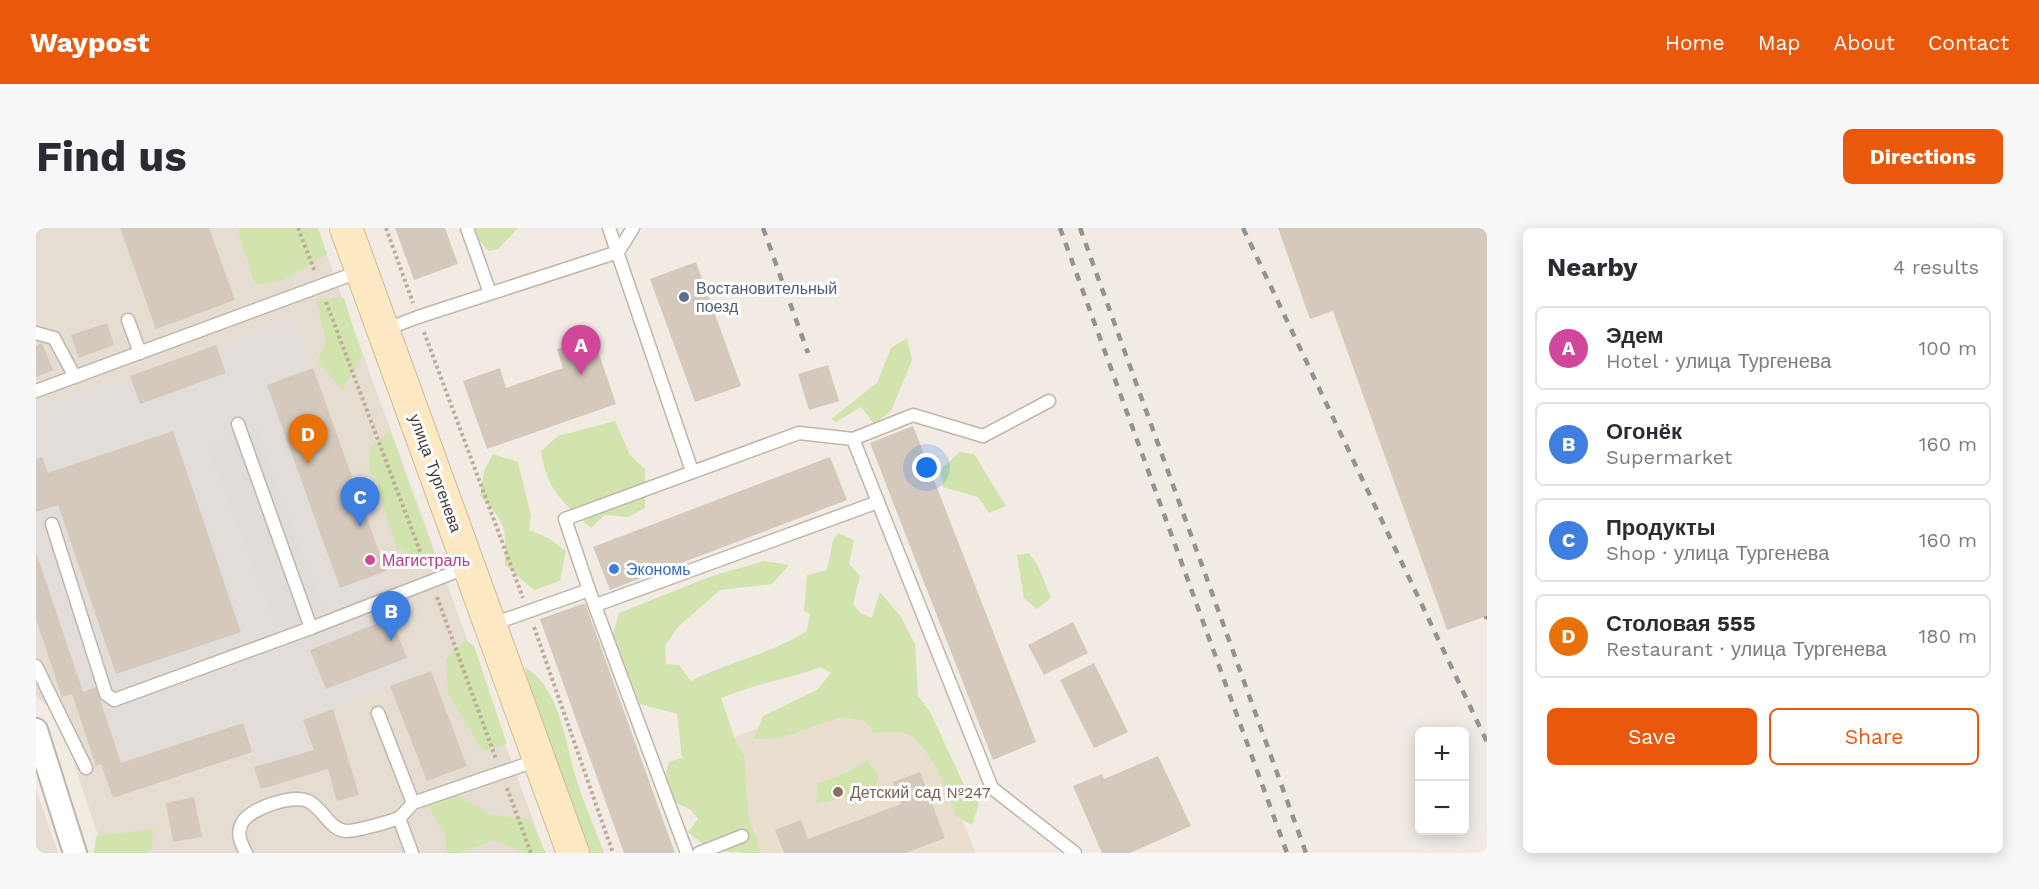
<!DOCTYPE html>
<html lang="en">
<head>
<meta charset="utf-8">
<style>
  body { margin:0; font-family:"Work Sans",sans-serif; background:#f7f7f7; color:#2b2b33 }
  .controls { position:absolute; right:18px; bottom:18px; display:grid; overflow:hidden; border-radius:9px; box-shadow:0 3px 15px #0003 }
  .controls button { width:54px; height:54px; display:grid; place-items:center; padding:0; border:0; border-bottom:2px solid #e1e1e2; background:#fff; color:#2b2b33; font:30px sans-serif }
  .you { position:absolute; left:891px; top:240px; width:21px; height:21px; margin:-15px; border:4px solid #fff; border-radius:50%; background:#1a73e8; box-shadow:0 0 0 9px #1a73e833 }
  .badge { display:grid; place-items:center; width:39px; height:39px; border-radius:50%; background:#ea580c; color:#fff; font-size:20px; font-weight:700 }
  .pin { position:absolute; translate:-50% -50px; filter:drop-shadow(0 2px 3px #0008) }
  .pin::after { content:''; position:absolute; top:32px; width:21px; height:18px; background:inherit; clip-path:polygon(0 0,100% 0,50% 100%) }
  .list { margin:0; padding:0; list-style:none }
  h2 { display:flex; justify-content:space-between; align-items:center; height:78px; margin:0; padding:0 24px; font-size:26px }
  h2 small { font-size:20px; font-weight:400; color:#7c7c81 }
  .list li { display:grid; grid-template-columns:39px 1fr auto; gap:18px; align-items:center; box-sizing:border-box; height:84px; margin:0 12px 12px; padding:0 12px; border:2px solid #e1e1e2; border-radius:9px }
  .list b { display:block; font-size:22px; white-space:nowrap }
  .list p { margin:0; font-size:20px; white-space:nowrap; color:#7c7c81 }
  .list em { font-size:20px; font-style:normal; color:#7c7c81 }
  .actions { display:flex; gap:12px; padding:18px 24px }
  .actions a { flex:1; padding:14px 0; border:2px solid #ea580c; border-radius:9px; text-align:center; font-size:21px; color:#ea580c }
  .actions .main { background:#ea580c; color:#fff }
  .map { position:relative; flex:none; width:1451px; height:625px; overflow:hidden; border-radius:9px }
  header { display:flex; align-items:center; gap:36px; box-sizing:border-box; height:84px; padding:0 30px; background:#ea580c; color:#fff }
  header strong { font-size:28px }
  nav { display:flex; gap:33px; margin-inline-start:auto; font-size:21px }
  .intro { display:flex; align-items:center; justify-content:space-between; box-sizing:border-box; height:144px; padding:0 36px }
  h1 { margin:0; font-size:42px }
  .button { padding:15px 27px; border-radius:9px; background:#ea580c; color:#fff; font-size:21px; font-weight:700 }
  main { display:flex; gap:36px; padding:0 36px }
  aside { flex:1; background:#fff; border-radius:9px; box-shadow:0 3px 15px #0003 }
  .map>svg:first-child { display:block }
</style>
</head>
<body>
<header>
<strong>Waypost</strong>
<nav><a>Home</a><a>Map</a><a>About</a><a>Contact</a></nav>
</header>
<div class="intro"><h1>Find us</h1><a class="button">Directions</a></div>
<main>
<div class="map">
<svg width="1451" height="625" viewBox="0 0 1451 625">
  <rect width="100%" height="100%" fill="#f1ebe4"/>
  <g fill="#e5ddd2">
    <polygon points="0,0 281,0 509,625 68,625 22,487 0,468"/>
    <polygon points="0,562 22,625 0,625"/>
  </g>
  <polygon fill="#e3ddd9" points="257,91 350,343 339,347 378,449 267,492 278,522 218,539 206,495 85,535 60,460 47,464 0,328 0,182"/>
  <polygon fill="#eadfce" points="866,446 940,625 713,625 670,520"/>
  <g fill="#d1e4ad">
    <polygon points="201,0 282,0 291,26 248,52 219,57"/>
    <polygon points="439,0 482,0 462,21 453,23 440,9"/>
    <polygon points="308,70 326,129 306,162 281,132 290,115 280,71"/>
    <polygon points="871,110 876,132 855,183 838,196 825,179 800,194 795,191 841,155 855,120"/>
    <path d="M579,193L594,227L609,241V280L592,289L569,287L555,300C528,275 510,262 505,223L522,208Z"/>
    <polygon points="354,203 398,326 376,327 361,320 343,265 342,251 333,244 335,219"/>
    <polygon points="924,224 938,226 970,278 953,285 942,269 907,259 904,242"/>
    <path d="M457,226L482,234L495,288L493,302L512,310L530,323L524,353L498,362L469,337C470,299 471,296 444,268L448,243Z"/>
    <path d="M802,305L818,312L813,336L824,348L817,376L824,385L836,390L844,364L865,389L879,416L882,468L894,484L929,559L943,576L936,597L920,588C912,566 894,515 870,506C862,503 847,505 838,505L829,493L805,489L745,510L718,511L727,488L781,462L795,445L785,439C752,451 718,456 685,470L701,517L708,528L712,586L725,625C692,625 676,625 652,604L662,591L655,582L638,574L629,549L633,534L646,530L641,486L604,476L577,407L583,385L673,349L728,333L753,337L736,356L684,362L641,400L629,418L630,436L643,437L655,453C692,434 737,425 771,403L774,386L768,383L771,347L791,342L797,313Z"/>
    <polygon points="993,325 1002,338 1015,370 1001,381 988,370 981,327"/>
    <polygon points="429,412 438,418 471,516 447,523 412,466 410,431"/>
    <path d="M489,439C524,460 529,514 540,550C548,576 559,600 568,625H549L496,470Z"/>
    <polygon points="831,532 843,549 838,562 780,576 781,556 816,542"/>
    <polygon points="420,566 454,587 493,591 510,625 491,625 459,612 423,625 410,625 410,608 389,574"/>
    <polygon points="117,601 116,620 109,625 58,625 60,608"/>
  </g>
  <polygon fill="#dfdcd9" points="220,201 288,382 241,400 172,219"/>
  <g fill="#d5c9bd">
    <polygon points="84,0 173,0 199,72 120,101"/>
    <polygon points="359,0 409,0 422,36 378,52"/>
    <polygon points="1242,0 1451,0 1451,388 1411,402 1297,83 1274,91"/>
    <polygon points="660,34 705,158 659,174 614,51"/>
    <polygon points="71,95 78,117 43,130 35,107"/>
    <polygon points="557,108 580,176 451,221 427,153 464,140 470,160 527,140 521,121"/>
    <polygon points="6,115 17,142 0,149 0,118"/>
    <polygon points="180,117 190,145 104,176 94,148"/>
    <polygon points="792,137 803,173 773,182 762,146"/>
    <polygon points="277,140 350,343 304,360 231,157"/>
    <polygon points="877,198 1000,514 957,532 834,215"/>
    <polygon points="137,203 205,404 80,446 22,277 0,284 0,231 6,229 12,245"/>
    <polygon points="794,229 811,272 574,362 557,319"/>
    <polygon points="0,324 47,464 60,459 85,535 207,495 216,524 77,570 65,536 60,538 36,466 26,469 0,391"/>
    <polygon points="549,375 639,625 588,625 504,391"/>
    <polygon points="355,390 371,430 290,461 274,422"/>
    <polygon points="1037,394 1052,425 1008,447 992,417"/>
    <polygon points="1058,435 1092,504 1058,520 1024,452"/>
    <polygon points="395,443 431,538 391,553 354,458"/>
    <polygon points="297,481 323,567 301,573 292,541 225,561 218,539 278,522 267,492"/>
    <polygon points="1122,528 1155,598 1094,625 1066,625 1037,558 1066,546 1068,551"/>
    <polygon points="884,544 909,610 870,625 748,625 739,602 765,592 772,611 865,576 857,554"/>
    <polygon points="158,569 166,609 137,614 130,575"/>
  </g>
  <g fill="none" stroke-linecap="round" stroke-linejoin="round">
    <defs>
      <g id="service">
        <polyline points="431,0 454,65"/>
        <polyline points="573,0 656,243"/>
        <polyline points="92,92 104,125"/>
        <polyline points="348,102 382,89 582,24 597,0"/>
        <polyline points="0,105 18,110 39,149"/>
        <polyline points="0,163 325,43"/>
        <polyline points="202,196 275,400 432,339"/>
        <polyline points="817,211 877,187 947,208 1013,173"/>
        <polyline points="16,296 70,466 78,472 275,400"/>
        <polyline points="553,362 529,291 763,205 817,211 842,274"/>
        <polyline points="560,377 842,274 956,560 1039,625"/>
        <polyline points="454,397 553,362 651,625"/>
        <polyline points="0,438 50,540"/>
        <polyline points="342,485 377,575"/>
        <polyline points="363,590 376,625"/>
        <path d="M210,625C205,615 200,606 206,595C214,580 257,566 272,573C287,580 294,603 311,603C320,603 358,593 364,589C369,585 373,579 377,575L502,532"/>
        <polyline points="663,625 706,608"/>
      </g>
      <polyline id="minor" points="0,502 39,625"/>
      <polyline id="secondary" points="310,0 537,625"/>
    </defs>
    <use href="#service" stroke="#bfb5aa" stroke-width="15"/>
    <use href="#minor" stroke="#bfb5aa" stroke-width="26"/>
    <use href="#secondary" stroke="#cfba95" stroke-width="34"/>
    <g stroke="#bdac99" stroke-width="4" stroke-dasharray="3 3" stroke-linecap="butt">
      <polyline points="262,0 279,44"/>
      <polyline points="350,0 377,75"/>
      <polyline points="290,74 390,339"/>
      <polyline points="388,104 487,370"/>
      <polyline points="401,369 460,531"/>
      <polyline points="498,399 577,625"/>
      <polyline points="471,560 495,625"/>
    </g>
    <use href="#service" stroke="#fff" stroke-width="12"/>
    <use href="#minor" stroke="#fff" stroke-width="22"/>
    <use href="#secondary" stroke="#fce8c3" stroke-width="32"/>
    <g stroke="#939393" stroke-width="4.5" stroke-dasharray="8 8" stroke-linecap="butt">
      <polyline points="727,0 772,125"/>
      <polyline points="1024,0 1251,625"/>
      <polyline points="1044,0 1270,625"/>
      <polyline points="1207,0 1451,514"/>
      <polyline points="1450,388 1451,391"/>
    </g>
  </g>
  <circle fill="#5c6f8a" stroke="#fff" stroke-width="2" cx="648" cy="69" r="6"/>
  <circle fill="#d1479c" stroke="#fff" stroke-width="2" cx="334" cy="332" r="6"/>
  <circle fill="#3f7fe0" stroke="#fff" stroke-width="2" cx="578" cy="341" r="6"/>
  <circle fill="#8d6e63" stroke="#fff" stroke-width="2" cx="802" cy="564" r="6"/>
  <g text-anchor="middle" stroke-width="6" stroke-linejoin="round" paint-order="stroke">
    <g font-size="16" fill="#4e5e75" stroke="#fff" text-anchor="start">
      <text x="660" y="66">Востановительный<tspan x="660" dy="18">поезд</tspan></text>
    </g>
    <g font-size="16" fill="#423b34" stroke="#fff">
      <text transform="translate(400 245) rotate(70)" y="6">улица Тургенева</text>
    </g>
    <g font-size="16" fill="#b23c85" stroke="#fff" text-anchor="start">
      <text x="346" y="338">Магистраль</text>
    </g>
    <g font-size="16" fill="#366cbe" stroke="#fff" text-anchor="start">
      <text x="590" y="347">Экономь</text>
    </g>
    <g font-size="16" fill="#785e54" stroke="#fff" text-anchor="start">
      <text x="814" y="570">Детский сад №247</text>
    </g>
  </g>
</svg>
<div class="controls">
<button>+</button>
<button>−</button>
</div>
<div class="you"></div>
<div class="pin badge" style="left:545px;top:147px;background:#d1479c">A</div>
<div class="pin badge" style="left:355px;top:413px;background:#3f7fe0">B</div>
<div class="pin badge" style="left:324px;top:299px;background:#3f7fe0">C</div>
<div class="pin badge" style="left:272px;top:236px;background:#e8710a">D</div>
</div>
<aside>
<h2>Nearby<small>4 results</small></h2>
<ul class="list">
<li><span class="badge" style="background:#d1479c">A</span><div><b>Эдем</b><p>Hotel · улица Тургенева</p></div><em>100 m</em></li>
<li><span class="badge" style="background:#3f7fe0">B</span><div><b>Огонёк</b><p>Supermarket</p></div><em>160 m</em></li>
<li><span class="badge" style="background:#3f7fe0">C</span><div><b>Продукты</b><p>Shop · улица Тургенева</p></div><em>160 m</em></li>
<li><span class="badge" style="background:#e8710a">D</span><div><b>Столовая 555</b><p>Restaurant · улица Тургенева</p></div><em>180 m</em></li>
</ul>
<div class="actions"><a class="main">Save</a><a>Share</a></div>
</aside>
</main>
</body>
</html>
